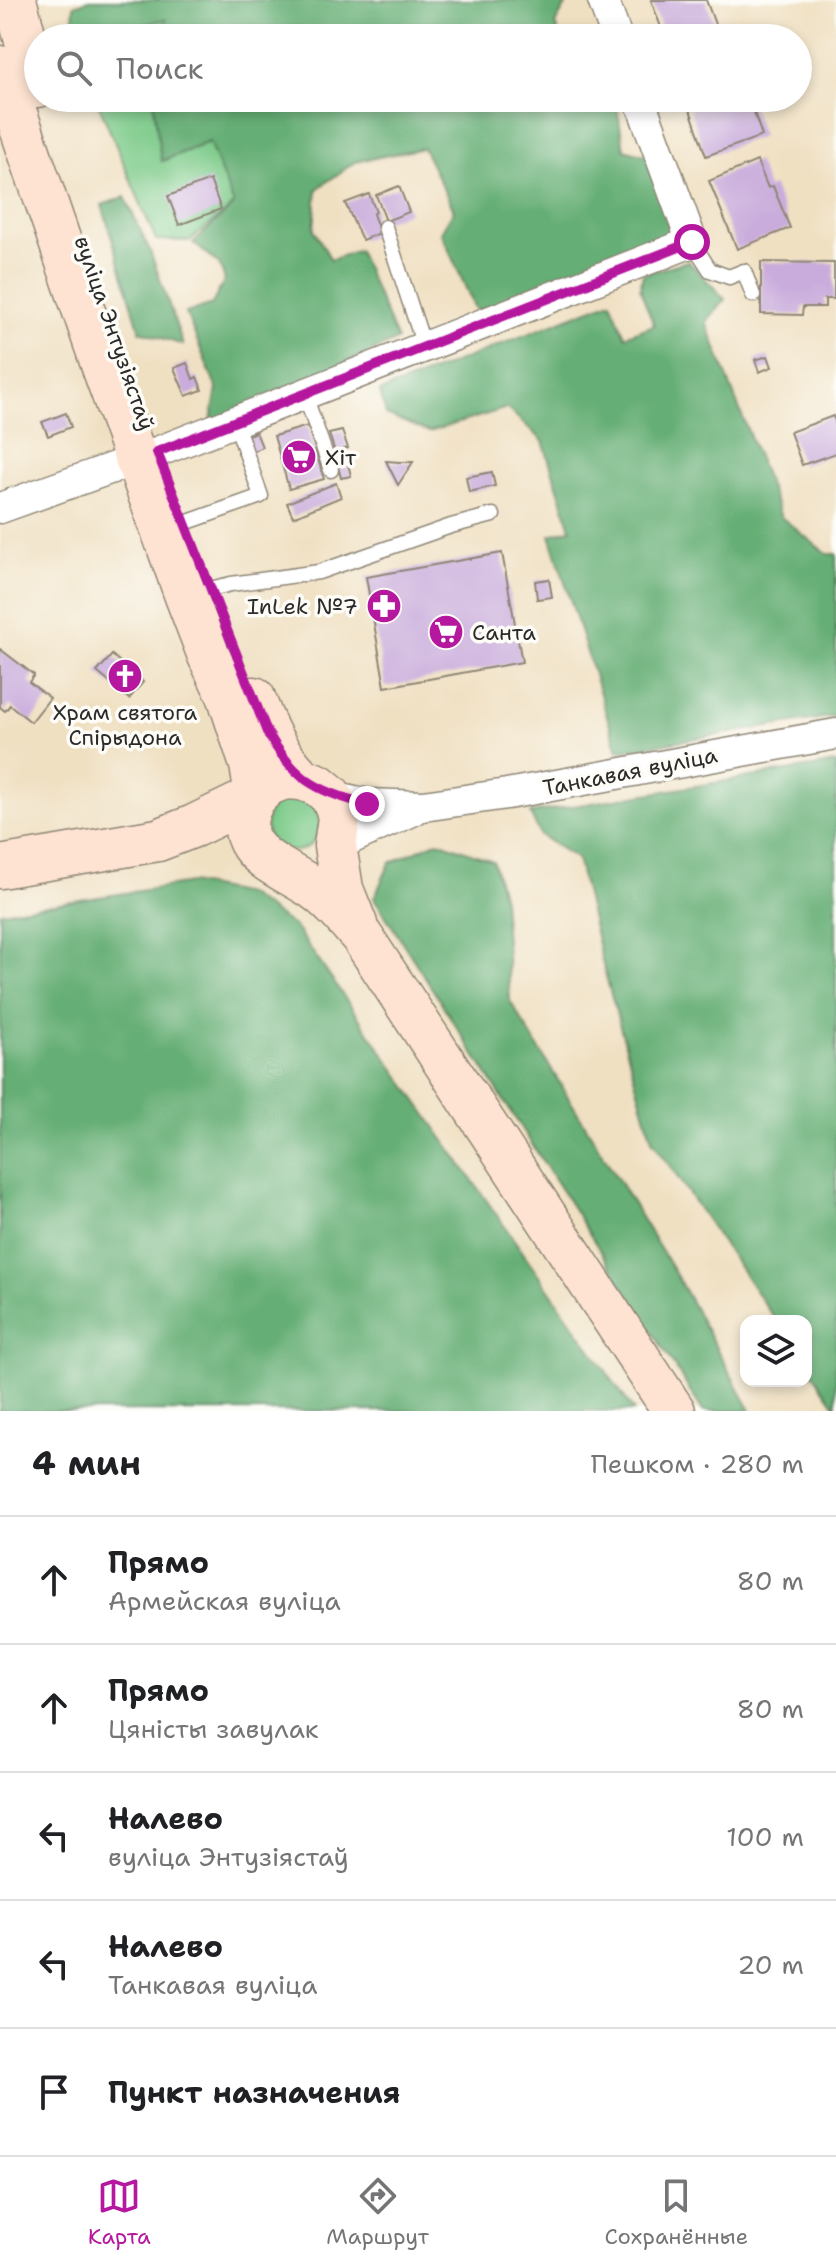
<!DOCTYPE html>
<html lang="ru">
<head>
<meta charset="utf-8">
<style>
  body { margin:0; font-family:"Shantell Sans",sans-serif; background:#f2f2f2; color:#202124 }
  .controls { position:absolute; right:24px; bottom:24px; display:grid; overflow:hidden; border-radius:16px; box-shadow:0 4px 12px #0003 }
  .controls button { width:72px; height:72px; display:grid; place-items:center; padding:0; border:0; border-bottom:2px solid #e0e0e0; background:#fff; color:#202124; font:40px sans-serif }
  .stop { position:absolute; width:24px; height:24px; margin:-18px; border:6px solid #b5179e; border-radius:50%; background:#fff }
  .stop.end { background:#b5179e; border-color:#fff; box-shadow:0 2px 8px #0008 }
  .list { margin:0; padding:0; list-style:none }
  h2 { display:flex; justify-content:space-between; align-items:center; height:104px; margin:0; padding:0 32px; font-size:34px }
  h2 small { font-size:26px; font-weight:400; color:#757577 }
  .list li { display:grid; grid-template-columns:52px 1fr auto; gap:24px; align-items:center; box-sizing:border-box; height:128px; padding:0 32px; border-top:2px solid #e0e0e0 }
  .list b { display:block; font-size:30px; white-space:nowrap }
  .list p { margin:0; font-size:26px; white-space:nowrap; color:#757577 }
  .list em { font-size:26px; font-style:normal; color:#757577 }
  .icon { flex:none; width:44px; height:44px; fill:none; stroke:currentColor; stroke-width:2; stroke-linecap:round; stroke-linejoin:round }
  .map { position:relative; flex:none; width:836px; height:1411px; overflow:hidden }
  .search { position:absolute; background:#fff; box-shadow:0 4px 12px #0003; left:24px; right:24px; top:24px; height:88px; display:flex; align-items:center; gap:20px; box-sizing:border-box; padding:0 28px; border-radius:44px; color:#757577; font-size:30px }
  .sheet { height:744px; background:#fff }
  nav { display:flex; justify-content:space-around; align-items:center; box-sizing:border-box; height:112px; border-top:2px solid #e0e0e0; background:#fff; font-size:22px; color:#757577 }
  nav a { display:grid; justify-items:center; gap:4px }
  nav .on { color:#b5179e }
  .map>svg:first-child { display:block }
</style>
</head>
<body>
<div class="map">
<svg width="836" height="1411" viewBox="0 0 836 1411">
  <rect width="100%" height="100%" fill="#fdfcf7"/>
  <filter id="ink" filterUnits="userSpaceOnUse"><feTurbulence type="fractalNoise" baseFrequency=".0125" numOctaves="2"/><feDisplacementMap in="SourceGraphic" scale="16" xChannelSelector="R" yChannelSelector="G"/><feConvolveMatrix kernelMatrix="1 2 1 2 8 2 1 2 1" color-interpolation-filters="sRGB"/></filter>
  <filter id="wash" filterUnits="userSpaceOnUse"><feTurbulence type="fractalNoise" baseFrequency=".006" numOctaves="4" result="noise"/><feDisplacementMap in="SourceGraphic" scale="32" xChannelSelector="R" yChannelSelector="G"/><feGaussianBlur stdDeviation="1.8" result="paint"/><feColorMatrix in="noise" values="0 0 0 0 0 0 0 0 0 0 0 0 0 0 0 0 0 1.4 0 .05"/><feComposite in="paint" operator="in"/></filter>
  <g filter="url(#wash)">
    <rect width="100%" height="100%" fill="#f0e0c2"/>
    <g fill="#7cca89" stroke="#547a5a" stroke-width="2">
      <polygon points="167,18 161,38 82,38"/>
      <polygon points="96,98 153,98 162,161 209,142 234,205 189,241 156,240"/>
      <circle cx="293" cy="824" r="27"/>
    </g>
    <g fill="#65ae75" stroke="#486c50" stroke-width="2">
      <polygon points="89,0 569,0 555,24 561,38 161,38 166,19 82,38 72,38 74,5"/>
      <polygon points="153,98 610,98 616,101 624,149 646,155 676,237 476,311 441,232 454,210 423,148 355,162 317,189 314,230 331,260 358,250 397,340 211,422 217,389 186,313 212,304 225,280 219,264 193,243 234,205 209,142 161,161"/>
      <polygon points="125,197 150,251 183,345 140,331 102,205"/>
      <polygon points="688,261 725,299 706,322 781,517 827,554 836,554 836,716 618,751 550,535 571,529 543,441 507,408 429,432 386,415 380,392 611,301 625,336 654,325 640,289 643,274"/>
      <polygon points="836,763 836,1407 806,1364 806,1321 776,1321 652,1140 605,973 577,859 540,835 530,813"/>
      <polygon points="438,841 493,861 503,899 510,1001 676,1275 751,1411 703,1411 374,898 390,863"/>
      <polygon points="191,883 246,894 295,927 634,1411 0,1411 0,912"/>
    </g>
    <g id="blocks">
      <g fill="#c9acdc">
        <polygon points="651,0 706,0 720,38 665,38"/>
        <polygon points="686,98 739,98 739,100 749,98 762,136 706,156"/>
        <polygon points="757,161 768,188 773,186 790,228 737,249 709,181"/>
        <polygon points="210,180 221,209 179,225 168,196"/>
        <polygon points="399,186 409,212 386,221 376,195"/>
        <polygon points="369,194 376,212 373,214 380,233 362,240 345,203"/>
        <polygon points="761,262 834,263 834,299 825,299 825,307 803,307 802,315 761,314"/>
        <polygon points="768,356 772,367 759,372 755,360"/>
        <polygon points="187,363 193,379 197,377 202,390 186,396 174,368"/>
        <polygon points="66,413 71,427 48,436 42,422"/>
        <polygon points="833,416 836,423 836,453 802,465 790,432"/>
        <polygon points="308,426 324,479 289,489 274,436"/>
        <polygon points="342,431 348,448 335,452 329,434"/>
        <polygon points="256,432 262,447 251,452 245,436"/>
        <polygon points="346,456 351,476 341,478 336,458"/>
        <polygon points="386,461 400,462 413,462 398,485"/>
        <polygon points="492,472 495,486 469,492 466,477"/>
        <polygon points="336,483 341,497 293,517 287,503"/>
        <polygon points="502,553 522,662 385,687 366,577"/>
        <polygon points="549,579 552,597 537,599 535,581"/>
        <polygon points="0,649 34,675 29,682 50,698 31,722 10,705 5,711 0,707"/>
        <polygon points="112,655 143,682 129,699 97,672"/>
      </g>
    </g>
  </g>
  <g filter="url(#ink)">
    <use href="#blocks" fill-opacity="0" stroke="#8e8676" stroke-width="2"/>
    <g fill="none" stroke-linecap="round" stroke-linejoin="round">
      <defs>
        <g id="lane">
          <polyline points="385,227 424,346"/>
          <polyline points="692,242 710,270 729,277 744,271 753,295"/>
          <polyline points="298,401 306,398 331,470"/>
          <polyline points="185,523 261,496 236,424 241,422"/>
          <polyline points="210,589 231,584 319,572 451,526 493,515"/>
        </g>
        <g id="street">
          <polyline points="603,0 617,38"/>
          <polyline points="0,508 157,452 692,242 639,98"/>
          <polyline points="330,795 367,804 423,806 507,794 836,734"/>
          <polyline points="335,846 414,810"/>
        </g>
        <g id="secondary">
          <polyline points="15,0 38,86"/>
          <polyline points="0,67 104,370 186,596 209,656 228,695 251,765 256,796"/>
          <path d="M254,698C267,732 276,753 302,779"/>
          <path d="M256,796C223,850 278,864 313,888C332,901 347,920 362,937L674,1411"/>
          <polyline points="0,867 158,840 194,826 256,796 269,784 285,778 302,779 318,785 330,795 336,806 339,818 335,846 339,870 342,889 356,924"/>
        </g>
      </defs>
      <use href="#lane" stroke="#8e8676" stroke-width="17"/>
      <use href="#street" stroke="#8e8676" stroke-width="33"/>
      <use href="#secondary" stroke="#8e8676" stroke-width="45"/>
      <use href="#lane" stroke="#fff" stroke-width="14"/>
      <use href="#street" stroke="#fff" stroke-width="30"/>
      <use href="#secondary" stroke="#fee3d2" stroke-width="42"/>
    </g>
  </g>
  <g fill="none" stroke-linecap="round" stroke-linejoin="round" filter="url(#ink)">
    <path stroke="#b5179e" stroke-width="10" d="M367,804C316,792 293,778 267,732L157,452L692,242"/>
  </g>
  <defs>
    <symbol id="supermarket-disc" viewBox="-11 -11 22 22"><circle r="9.5" fill="#b5179e" stroke="#fdfcf7"/><path d="M-6-5.5h2.5l.6 2H6L4.5 2H-2.5L-4.4-4H-6ZM-1.5 3.2a1.3 1.3 0 1 0 .1 0ZM3 3.2a1.3 1.3 0 1 0 .1 0Z" fill="#fff"/></symbol>
    <symbol id="pharmacy-disc" viewBox="-11 -11 22 22"><circle r="9.5" fill="#b5179e" stroke="#fdfcf7"/><path d="M-2-6h4v4h4v4h-4v4h-4v-4h-4v-4h4Z" fill="#fff"/></symbol>
    <symbol id="church-disc" viewBox="-11 -11 22 22"><circle r="9.5" fill="#b5179e" stroke="#fdfcf7"/><path d="M-1.2-6h2.4v3.5h3.3v2.4h-3.3V6h-2.4V-.1h-3.3v-2.4h3.3Z" fill="#fff"/></symbol>
  </defs>
  <g fill-rule="evenodd">
    <use href="#supermarket-disc" x="279" y="437" width="40" height="40"/>
    <use href="#pharmacy-disc" x="364" y="586" width="40" height="40"/>
    <use href="#supermarket-disc" x="426" y="612" width="40" height="40"/>
    <use href="#church-disc" x="105" y="656" width="40" height="40"/>
  </g>
  <g text-anchor="middle" stroke-width="7" stroke-linejoin="round" paint-order="stroke">
    <g font-size="22" fill="#2b2b2b" stroke="#fdfcf7">
      <text transform="translate(115 333) rotate(71)" y="8">вуліца Энтузіястаў</text>
      <text transform="translate(630 771) rotate(-11)" y="8">Танкавая вуліца</text>
    </g>
    <g font-size="22" fill="#2b2b2b" stroke="#fdfcf7" text-anchor="start">
      <text x="325" y="465">Хіт</text>
      <text x="358" y="614" text-anchor="end">InLek №7</text>
      <text x="472" y="640">Санта</text>
      <text x="125" y="720" text-anchor="middle">Храм святога<tspan x="125" dy="25">Спірыдона</tspan></text>
    </g>
  </g>
</svg>
<div class="controls">
<button><svg class="icon" aria-label="layers" viewBox="0 0 24 24"><path d="M12 4l9 5-9 5-9-5zM3 14l9 5 9-5"/></svg></button>
</div>
<div class="stop" style="left:692px;top:242px"></div>
<div class="stop end" style="left:367px;top:804px"></div>
<div class="search"><svg class="icon" aria-label="search" viewBox="0 0 24 24"><circle cx="10" cy="10" r="6"/><path d="M15 15l6 6"/></svg>Поиск</div>
</div>
<section class="sheet">
<h2>4 мин<small>Пешком · 280 m</small></h2>
<ul class="list">
<li><svg class="icon" aria-label="ahead" viewBox="0 0 24 24"><path d="M12 20V5M6 11l6-6 6 6"/></svg><div><b>Прямо</b><p>Армейская вуліца</p></div><em>80 m</em></li>
<li><svg class="icon" aria-label="ahead" viewBox="0 0 24 24"><path d="M12 20V5M6 11l6-6 6 6"/></svg><div><b>Прямо</b><p>Цяністы завулак</p></div><em>80 m</em></li>
<li><svg class="icon" aria-label="left" viewBox="0 0 24 24"><path d="M17 20v-9H6M10 6l-5 5 5 5"/></svg><div><b>Налево</b><p>вуліца Энтузіястаў</p></div><em>100 m</em></li>
<li><svg class="icon" aria-label="left" viewBox="0 0 24 24"><path d="M17 20v-9H6M10 6l-5 5 5 5"/></svg><div><b>Налево</b><p>Танкавая вуліца</p></div><em>20 m</em></li>
<li><svg class="icon" aria-label="arrive" viewBox="0 0 24 24"><path d="M6 21V4h12l-3 4 3 4H6"/></svg><div><b>Пункт назначения</b></div></li>
</ul>
</section>
<nav>
<a class="on"><svg class="icon" aria-label="map" viewBox="0 0 24 24"><path d="M3 6l6-2 6 2 6-2v14l-6 2-6-2-6 2zM9 4v14M15 6v14"/></svg>Карта</a>
<a><svg class="icon" aria-label="directions" viewBox="0 0 24 24"><path d="M12 3l9 9-9 9-9-9zM9 14v-3h6M13 9l2 2-2 2"/></svg>Маршрут</a>
<a><svg class="icon" aria-label="saved" viewBox="0 0 24 24"><path d="M7 4h10v16l-5-4-5 4z"/></svg>Сохранённые</a>
</nav>
</body>
</html>
